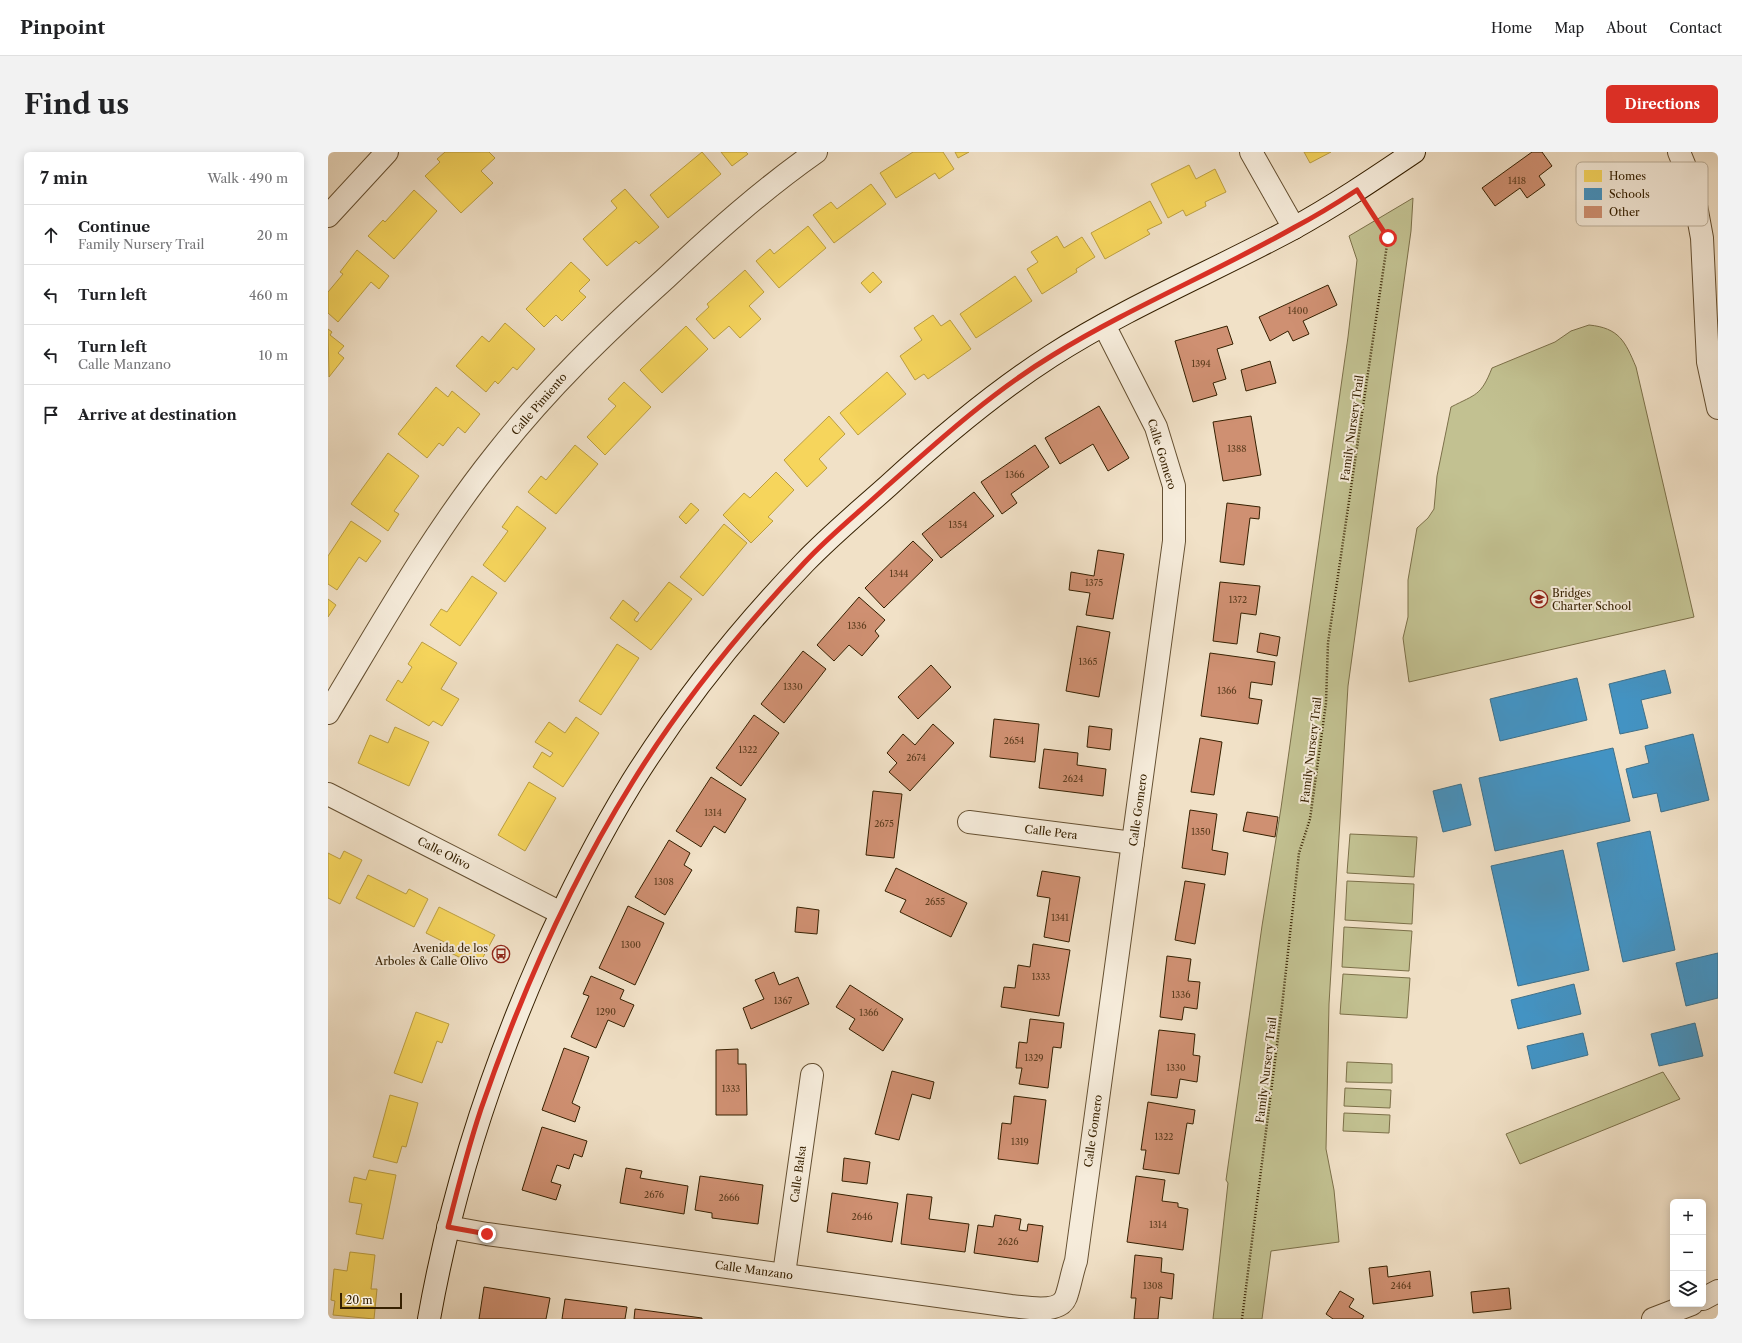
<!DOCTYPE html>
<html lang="en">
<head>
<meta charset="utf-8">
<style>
  body { margin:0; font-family:"Libre Caslon Text",serif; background:#f2f2f2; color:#202124 }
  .controls { position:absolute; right:12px; bottom:12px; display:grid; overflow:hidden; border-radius:6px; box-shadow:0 2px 10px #0003 }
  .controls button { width:36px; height:36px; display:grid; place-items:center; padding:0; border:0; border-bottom:1px solid #e0e0e0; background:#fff; color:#202124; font:20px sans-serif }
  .scale { position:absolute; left:12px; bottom:10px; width:62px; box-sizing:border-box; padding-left:4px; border:2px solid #362001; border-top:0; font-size:11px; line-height:14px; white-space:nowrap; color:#362001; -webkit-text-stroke:3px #f6ecdb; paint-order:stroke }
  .stop { position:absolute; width:12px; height:12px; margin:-9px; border:3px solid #d93025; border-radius:50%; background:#fff }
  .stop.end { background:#d93025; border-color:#fff; box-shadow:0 1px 4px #0008 }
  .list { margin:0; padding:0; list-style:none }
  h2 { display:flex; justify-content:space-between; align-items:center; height:52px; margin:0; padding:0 16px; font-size:17px }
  h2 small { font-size:13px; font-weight:400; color:#757577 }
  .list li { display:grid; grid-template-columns:26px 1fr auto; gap:12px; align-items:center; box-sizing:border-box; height:60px; padding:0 16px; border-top:1px solid #e0e0e0 }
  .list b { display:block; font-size:15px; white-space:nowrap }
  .list p { margin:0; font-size:13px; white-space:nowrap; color:#757577 }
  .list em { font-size:13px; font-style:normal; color:#757577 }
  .icon { flex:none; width:22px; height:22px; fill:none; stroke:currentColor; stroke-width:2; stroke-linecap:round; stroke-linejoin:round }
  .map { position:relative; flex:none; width:1390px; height:1167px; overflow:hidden; border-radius:6px }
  header { display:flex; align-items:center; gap:24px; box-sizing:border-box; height:56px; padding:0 20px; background:#fff; border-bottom:1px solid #e0e0e0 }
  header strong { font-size:19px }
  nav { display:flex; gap:22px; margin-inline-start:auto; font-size:14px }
  .intro { display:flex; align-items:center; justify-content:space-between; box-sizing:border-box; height:96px; padding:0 24px }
  h1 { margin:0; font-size:28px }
  .button { padding:10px 18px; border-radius:6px; background:#d93025; color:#fff; font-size:14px; font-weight:700 }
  main { display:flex; gap:24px; padding:0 24px }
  aside { flex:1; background:#fff; border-radius:6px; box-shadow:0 2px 10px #0003 }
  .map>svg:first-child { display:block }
</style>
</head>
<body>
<header>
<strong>Pinpoint</strong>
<nav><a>Home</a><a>Map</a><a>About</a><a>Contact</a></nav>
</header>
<div class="intro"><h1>Find us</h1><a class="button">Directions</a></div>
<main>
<aside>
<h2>7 min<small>Walk · 490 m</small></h2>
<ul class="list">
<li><svg class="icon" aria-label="ahead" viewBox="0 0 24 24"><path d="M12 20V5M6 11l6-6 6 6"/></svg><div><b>Continue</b><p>Family Nursery Trail</p></div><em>20 m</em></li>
<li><svg class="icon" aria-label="left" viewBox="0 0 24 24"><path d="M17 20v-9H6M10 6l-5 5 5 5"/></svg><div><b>Turn left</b></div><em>460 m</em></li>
<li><svg class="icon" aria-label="left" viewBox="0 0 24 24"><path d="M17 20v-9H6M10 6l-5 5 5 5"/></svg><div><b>Turn left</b><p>Calle Manzano</p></div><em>10 m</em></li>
<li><svg class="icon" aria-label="arrive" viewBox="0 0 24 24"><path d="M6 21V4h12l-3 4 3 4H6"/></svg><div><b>Arrive at destination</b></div></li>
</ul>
</aside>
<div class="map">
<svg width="1390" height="1167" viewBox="0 0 1390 1167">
  <rect width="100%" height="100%" fill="#f1e1c7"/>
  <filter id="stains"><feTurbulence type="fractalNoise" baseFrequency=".005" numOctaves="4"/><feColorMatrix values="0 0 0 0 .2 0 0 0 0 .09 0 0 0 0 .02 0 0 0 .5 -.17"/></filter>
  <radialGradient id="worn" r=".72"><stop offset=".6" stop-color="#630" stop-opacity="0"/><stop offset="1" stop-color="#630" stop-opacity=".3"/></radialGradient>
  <g fill="#c2c191" stroke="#7c7049">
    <polygon points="1085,46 1083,79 1020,534 1001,852 998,997 1006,1038 1011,1090 943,1099 934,1167 885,1167 900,1031 898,1028 934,774 953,656 1020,185 1029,108 1021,84"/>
    <path d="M1261,173C1291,176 1297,189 1308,215L1366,465L1081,530L1075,486L1080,465V428L1089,376L1100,366L1106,357L1109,324L1123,255C1148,242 1153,244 1164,216L1227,190L1243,179Z"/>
    <polygon points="1022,682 1089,685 1086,725 1019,721"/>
    <polygon points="1019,729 1086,732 1084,772 1017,768"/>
    <polygon points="1016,775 1084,779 1081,819 1014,815"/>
    <polygon points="1015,822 1082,826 1079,866 1012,862"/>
    <polygon points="1019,910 1064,912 1064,931 1018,930"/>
    <polygon points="1335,920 1352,947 1192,1012 1178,982"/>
    <polygon points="1017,936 1063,938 1062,956 1016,954"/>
    <polygon points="1016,961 1062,963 1061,981 1015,979"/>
  </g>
  <g fill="#f6d55c" stroke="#bc9f41">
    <polygon points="117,0 161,0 167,6 153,19 165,31 133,61 97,24 112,10 109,7"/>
    <polygon points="374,0 393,22 340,66 322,43"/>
    <polygon points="393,0 418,0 420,2 404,14"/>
    <polygon points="585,0 615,0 626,17 611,27 607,21 568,46 552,21"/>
    <polygon points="627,0 641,0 630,6"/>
    <polygon points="976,0 1003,0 982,11"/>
    <polygon points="861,13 868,27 887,17 898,40 877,50 878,54 858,64 855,58 840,66 823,32"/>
    <polygon points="543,32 558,52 506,91 485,63 503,50 509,57"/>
    <polygon points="297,37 331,75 311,92 308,89 279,114 255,87 289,56 283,49"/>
    <polygon points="86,38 109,59 66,107 40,84 55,68 57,70"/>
    <polygon points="822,49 834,71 819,78 822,82 777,107 763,81"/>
    <polygon points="480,74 498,96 451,136 428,109 442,97 446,102"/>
    <polygon points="729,84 736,96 754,85 767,105 748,117 749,120 714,142 699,117 710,110 703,100"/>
    <polygon points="29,98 61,124 51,137 43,130 10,170 0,161 0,140 15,122 12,120"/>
    <polygon points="243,110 262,128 251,139 258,145 234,169 228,163 216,175 198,157"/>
    <polygon points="417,118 436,140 421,154 433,167 412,186 401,174 386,187 368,167 381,155 379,152"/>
    <polygon points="545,120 554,130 542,141 533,131"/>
    <polygon points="687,124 704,149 648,186 632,162"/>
    <polygon points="605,163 613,174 622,168 643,197 600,227 596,222 587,228 572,204 594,188 586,176"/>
    <polygon points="177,171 207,197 189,218 185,215 170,232 167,229 158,240 128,214 154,184 161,190"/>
    <polygon points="358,174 380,197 334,241 312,218"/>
    <polygon points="0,177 4,180 2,183 16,194 10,201 16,206 1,225"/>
    <polygon points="559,220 578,242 530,283 512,261"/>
    <polygon points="296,230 323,255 277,303 259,285 288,254 280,247"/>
    <polygon points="108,235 120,245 124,239 152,262 137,281 130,275 115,294 111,291 99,306 70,282"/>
    <polygon points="501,264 517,282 491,307 499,316 479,335 456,308"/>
    <polygon points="247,293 270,312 228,362 200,340 213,324 218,328"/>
    <polygon points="60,301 91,324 66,359 71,362 60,379 23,352"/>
    <polygon points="448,320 466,338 440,365 445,369 423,391 395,363 416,341 422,346"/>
    <polygon points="363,351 371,358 358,372 351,365"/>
    <polygon points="189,354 218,376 177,430 155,413 180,379 174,375"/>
    <polygon points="23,369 53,389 38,410 31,405 9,438 0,432 0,404"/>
    <polygon points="396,372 419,391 375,444 352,425"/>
    <polygon points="144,424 169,441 132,494 102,473 113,457 119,460"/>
    <polygon points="341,430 364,447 323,498 282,466 295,448 311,461 306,468 309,470"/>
    <polygon points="0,447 8,453 0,465"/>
    <polygon points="94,490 129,511 113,537 131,547 114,574 105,569 101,574 58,548 70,528 74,531 84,515 80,512"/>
    <polygon points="289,492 311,506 273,563 251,549"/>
    <polygon points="248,565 271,581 235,635 205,615 214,600 222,605 225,601 207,590 221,570 237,581"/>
    <polygon points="67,575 101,590 81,634 30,611 42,583 60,591"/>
    <polygon points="201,630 228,646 197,699 170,683"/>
    <polygon points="16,699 34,708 12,752 0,746 0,701 12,707"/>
    <polygon points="40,723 78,742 81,737 100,747 86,775 28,746"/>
    <polygon points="111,755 167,783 153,809 142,804 139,809 117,798 120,792 98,781"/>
    <polygon points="88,860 121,872 114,891 109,889 94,931 66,921"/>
    <polygon points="62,943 90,951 78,995 74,994 69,1011 45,1005"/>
    <polygon points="41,1018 68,1023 55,1087 28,1082 34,1052 21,1050 26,1025 38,1028"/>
    <polygon points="22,1100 47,1103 43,1137 49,1137 46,1167 5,1163 7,1149 3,1148 6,1117 19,1119"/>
  </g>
  <g fill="#4393c3" stroke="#3f7089">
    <polygon points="1337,518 1343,541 1313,548 1320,576 1292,582 1281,532"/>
    <polygon points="1249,526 1259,568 1172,589 1162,547"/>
    <polygon points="1365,582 1381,648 1333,660 1329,641 1305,646 1298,617 1321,611 1317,594"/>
    <polygon points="1285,596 1302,669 1167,699 1151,626"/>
    <polygon points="1133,632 1143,673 1115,680 1105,639"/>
    <polygon points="1322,679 1347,798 1295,810 1269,691"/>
    <polygon points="1235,698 1261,818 1190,834 1163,714"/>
    <polygon points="1390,801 1390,846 1358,854 1348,811"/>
    <polygon points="1246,832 1253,862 1190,877 1183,848"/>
    <polygon points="1367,871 1375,904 1331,914 1323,882"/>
    <polygon points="1255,881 1260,903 1204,917 1199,894"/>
  </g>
  <g fill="#cf9072" stroke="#362001">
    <polygon points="1204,0 1214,0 1224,14 1211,24 1217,33 1199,46 1192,36 1167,54 1154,36"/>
    <polygon points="1000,133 1009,153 975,169 981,182 965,189 960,179 942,189 931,165"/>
    <polygon points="899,174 905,192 889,197 898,227 885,231 889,243 865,250 847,189"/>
    <polygon points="942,209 948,231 918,239 913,218"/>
    <polygon points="771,254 801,306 780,319 765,292 732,312 717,286"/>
    <polygon points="923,264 933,323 895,329 885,270"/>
    <polygon points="707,293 721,315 683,342 689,351 674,362 653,330"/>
    <polygon points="646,340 666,364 613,406 594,382"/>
    <polygon points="899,351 932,355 931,367 922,366 916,413 892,410"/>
    <polygon points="585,389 605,408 556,456 537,436"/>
    <polygon points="770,398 796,402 785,467 758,463 762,441 741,438 743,420 766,424"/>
    <polygon points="892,430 932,434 928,463 913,461 909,492 885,489"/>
    <polygon points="531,445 557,468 547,479 551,484 534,504 521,493 506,509 489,493"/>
    <polygon points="749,474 782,480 771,545 738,539"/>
    <polygon points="932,481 952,485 949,504 929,500"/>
    <polygon points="475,499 498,517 456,571 433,552"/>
    <polygon points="882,501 947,510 944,533 923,530 921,546 934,548 930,572 873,564"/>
    <polygon points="603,513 623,535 590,567 570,545"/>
    <polygon points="426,563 451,581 413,634 388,616"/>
    <polygon points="666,567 711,572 707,610 662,605"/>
    <polygon points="605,572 626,591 582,639 561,620 569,611 559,601 575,582 587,593"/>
    <polygon points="761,574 784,577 782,598 759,595"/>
    <polygon points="872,586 894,590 886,643 863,640"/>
    <polygon points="716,597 750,601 749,613 778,617 775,644 711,636"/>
    <polygon points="383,625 418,647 397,681 386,674 373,695 348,679"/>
    <polygon points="545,639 574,642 566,706 538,703"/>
    <polygon points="862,658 889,662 884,698 900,701 897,723 854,716"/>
    <polygon points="919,660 950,665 947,685 915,679"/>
    <polygon points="341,688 362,701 356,713 364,718 337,763 307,745"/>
    <polygon points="568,716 639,751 623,785 572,760 578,748 557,739"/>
    <polygon points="714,719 752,725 741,790 716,785 722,746 709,744"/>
    <polygon points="857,729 877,732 867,792 847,788"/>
    <polygon points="300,754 336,771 307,833 271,816"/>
    <polygon points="469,755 491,758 489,782 467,780"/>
    <polygon points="705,792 742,798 731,864 673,855 676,835 687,836 690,813 702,815"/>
    <polygon points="839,804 863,807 860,829 872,830 869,857 856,855 854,868 832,865"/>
    <polygon points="446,820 451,833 470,825 481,852 423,877 415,856 436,847 427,828"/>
    <polygon points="263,824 296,838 292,847 306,853 296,875 280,868 268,896 243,885 261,844 255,842"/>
    <polygon points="522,833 575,867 555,899 521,877 527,867 508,855"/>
    <polygon points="702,867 736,871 733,896 725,895 720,936 691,932 694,916 688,916 691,890 699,891"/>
    <polygon points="831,878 867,882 865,903 872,904 869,930 852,927 849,946 823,943"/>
    <polygon points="236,896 261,905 244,951 252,955 247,970 214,958"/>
    <polygon points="410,897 410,912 418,912 419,963 388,963 388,898"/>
    <polygon points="564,919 606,930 602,947 584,942 571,988 547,982"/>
    <polygon points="686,944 718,948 710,1012 670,1007 674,971 683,972"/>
    <polygon points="820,950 867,958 865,972 859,971 851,1022 815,1017 818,998 813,998"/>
    <polygon points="214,975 259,989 254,1005 246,1002 241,1017 229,1013 223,1030 233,1033 228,1048 194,1038"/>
    <polygon points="516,1006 542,1010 539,1032 514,1029"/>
    <polygon points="298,1016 314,1019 312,1026 360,1034 356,1062 292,1051"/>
    <polygon points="372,1024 435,1033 430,1072 384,1066 384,1061 367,1058"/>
    <polygon points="808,1024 837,1028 834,1049 850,1051 850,1055 860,1057 855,1098 799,1090"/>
    <polygon points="504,1041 570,1051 564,1090 499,1080"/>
    <polygon points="579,1042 604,1045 601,1067 641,1072 637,1100 573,1092"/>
    <polygon points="667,1063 693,1067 691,1078 699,1079 700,1072 715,1074 710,1110 646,1101 650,1073 665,1075"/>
    <polygon points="807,1103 834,1106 833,1120 846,1122 844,1147 832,1145 830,1167 806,1167 808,1146 803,1146"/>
    <polygon points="1059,1114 1060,1125 1102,1119 1105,1144 1045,1152 1041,1116"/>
    <polygon points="156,1135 222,1146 218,1167 151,1167"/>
    <polygon points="1181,1136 1183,1157 1145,1161 1143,1140"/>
    <polygon points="1012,1139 1026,1147 1021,1155 1036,1164 1034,1167 1005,1167 998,1162"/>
    <polygon points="237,1147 299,1155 297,1167 234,1167"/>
    <polygon points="307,1157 374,1166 374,1167 306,1167"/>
  </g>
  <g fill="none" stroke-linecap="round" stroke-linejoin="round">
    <defs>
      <g id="street">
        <polyline points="923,0 966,76"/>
        <polyline points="1351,0 1364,32 1374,86 1380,210 1390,256"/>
        <polyline points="0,64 59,0"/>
        <path d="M0,561C53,473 104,382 168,302C219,237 277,181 338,126C386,81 434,38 488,0"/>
        <polyline points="0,642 233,761"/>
        <polyline points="641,670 805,691"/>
        <path d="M120,1075L159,1082L683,1154C698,1155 731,1163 738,1145C742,1134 744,1120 748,1109L846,389V334L828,275L776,173"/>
        <polyline points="456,1122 484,923"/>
        <polyline points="1375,1147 1390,1139"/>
        <polyline points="1325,1167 1364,1152"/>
      </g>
      <path id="secondary" d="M101,1167C123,1043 161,924 212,808C239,747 269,687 304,630C353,552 413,476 477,410C503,383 532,359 560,334C611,287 664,242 723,204C799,155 884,120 964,77C1006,54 1046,27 1086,0"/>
    </defs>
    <use href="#street" stroke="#655032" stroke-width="24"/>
    <use href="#secondary" stroke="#362001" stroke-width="24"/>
    <polyline stroke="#362001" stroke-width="2.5" stroke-dasharray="1 2" stroke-linecap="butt" points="914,1167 954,854 971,701 982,667 998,551 1000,491 1060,86 1040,56"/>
    <use href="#street" stroke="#f6ecdb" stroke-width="22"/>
    <use href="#secondary" stroke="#f6ecdb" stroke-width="22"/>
  </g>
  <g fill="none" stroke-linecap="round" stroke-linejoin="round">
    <path stroke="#d93025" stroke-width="5" d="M159,1082L120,1075C130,1035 140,996 153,957C192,844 241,732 304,631C353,551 413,478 477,410C501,384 530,361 556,337C610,289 664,240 725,203C803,155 888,120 967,75C988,64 1009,51 1029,38L1060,86"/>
  </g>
  <defs>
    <symbol id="school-ring" viewBox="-11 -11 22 22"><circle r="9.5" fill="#f6ecdb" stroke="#8f2418" stroke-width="1.5"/><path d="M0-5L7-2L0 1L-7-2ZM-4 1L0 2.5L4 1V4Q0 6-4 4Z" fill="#8f2418"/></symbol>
    <symbol id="bus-ring" viewBox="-11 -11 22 22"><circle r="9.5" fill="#f6ecdb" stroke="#8f2418" stroke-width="1.5"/><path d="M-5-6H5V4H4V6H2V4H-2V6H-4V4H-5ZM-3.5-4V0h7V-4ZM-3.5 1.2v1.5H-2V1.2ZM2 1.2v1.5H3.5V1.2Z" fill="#8f2418"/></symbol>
  </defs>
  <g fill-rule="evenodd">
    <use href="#school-ring" x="1201" y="437" width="20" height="20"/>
    <use href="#bus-ring" x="163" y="792" width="20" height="20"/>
  </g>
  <g text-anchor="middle" stroke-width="4" stroke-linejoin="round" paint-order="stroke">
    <g font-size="9" fill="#5c3c1d">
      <text x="1189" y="32">1418</text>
      <text x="970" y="162">1400</text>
      <text x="873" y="215">1394</text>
      <text x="909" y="300">1388</text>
      <text x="687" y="326">1366</text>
      <text x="630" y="376">1354</text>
      <text x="571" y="425">1344</text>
      <text x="766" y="434">1375</text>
      <text x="910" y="451">1372</text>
      <text x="529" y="477">1336</text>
      <text x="760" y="513">1365</text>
      <text x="465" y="538">1330</text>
      <text x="899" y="542">1366</text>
      <text x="686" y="592">2654</text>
      <text x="420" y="601">1322</text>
      <text x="588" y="609">2674</text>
      <text x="745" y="630">2624</text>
      <text x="385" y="664">1314</text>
      <text x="556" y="675">2675</text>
      <text x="873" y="683">1350</text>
      <text x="336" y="733">1308</text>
      <text x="607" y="753">2655</text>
      <text x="732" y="769">1341</text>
      <text x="303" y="796">1300</text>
      <text x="713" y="828">1333</text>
      <text x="853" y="846">1336</text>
      <text x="455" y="852">1367</text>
      <text x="278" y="863">1290</text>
      <text x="541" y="864">1366</text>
      <text x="706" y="909">1329</text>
      <text x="848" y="919">1330</text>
      <text x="403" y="940">1333</text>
      <text x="836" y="988">1322</text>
      <text x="692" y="993">1319</text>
      <text x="326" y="1046">2676</text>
      <text x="401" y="1049">2666</text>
      <text x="534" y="1068">2646</text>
      <text x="830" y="1076">1314</text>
      <text x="680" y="1093">2626</text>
      <text x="825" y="1137">1308</text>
      <text x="1073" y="1137">2464</text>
    </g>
    <g font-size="11" fill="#362001" stroke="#f6ecdb">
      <text transform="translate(211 252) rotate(-49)" y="4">Calle Pimiento</text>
      <text transform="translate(1024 276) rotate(-82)" y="4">Family Nursery Trail</text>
      <text transform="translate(834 302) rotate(73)" y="4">Calle Gomero</text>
      <text transform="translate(983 598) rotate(-83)" y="4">Family Nursery Trail</text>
      <text transform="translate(810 658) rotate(-82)" y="4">Calle Gomero</text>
      <text transform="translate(723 680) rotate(7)" y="4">Calle Pera</text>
      <text transform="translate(116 701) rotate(27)" y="4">Calle Olivo</text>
      <text transform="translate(938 918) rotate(-83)" y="4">Family Nursery Trail</text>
      <text transform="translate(765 979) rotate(-82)" y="4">Calle Gomero</text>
      <text transform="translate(470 1022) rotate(-82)" y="4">Calle Balsa</text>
      <text transform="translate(426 1118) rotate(8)" y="4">Calle Manzano</text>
    </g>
    <g font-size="11" fill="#362001" stroke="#f6ecdb" text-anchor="start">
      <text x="1224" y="445">Bridges<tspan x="1224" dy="13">Charter School</tspan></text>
      <text x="160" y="800" text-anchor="end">Avenida de los<tspan x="160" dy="13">Arboles &amp; Calle Olivo</tspan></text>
    </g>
  </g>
  <rect x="1248" y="10" width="132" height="64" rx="6" fill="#f6ecdb" stroke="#bcaf9a" stroke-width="1"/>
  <rect x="1256" y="18" width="18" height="12" fill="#f6d55c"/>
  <rect x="1256" y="36" width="18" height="12" fill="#4393c3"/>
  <rect x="1256" y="54" width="18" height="12" fill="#cf9072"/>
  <g font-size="11" fill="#362001">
    <text x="1281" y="28">Homes</text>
    <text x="1281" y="46">Schools</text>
    <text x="1281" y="64">Other</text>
  </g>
  <rect width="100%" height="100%" filter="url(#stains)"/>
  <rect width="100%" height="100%" fill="url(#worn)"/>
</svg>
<div class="controls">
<button>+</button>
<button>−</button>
<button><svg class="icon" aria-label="layers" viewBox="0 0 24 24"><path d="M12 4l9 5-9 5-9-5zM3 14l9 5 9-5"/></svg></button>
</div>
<div class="scale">20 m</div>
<div class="stop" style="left:1060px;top:86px"></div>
<div class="stop end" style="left:159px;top:1082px"></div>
</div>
</main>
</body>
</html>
